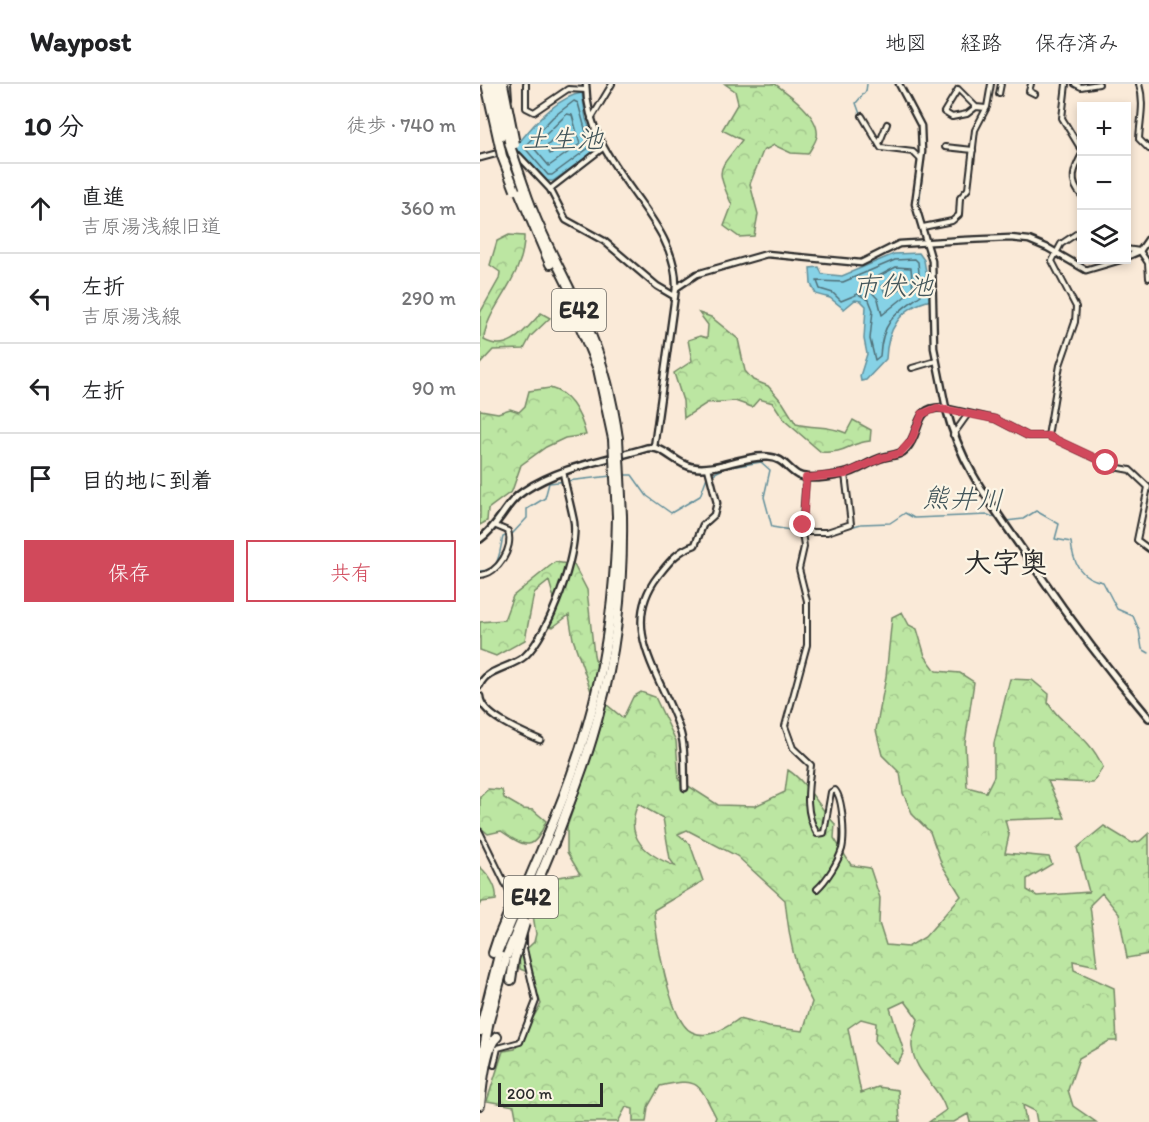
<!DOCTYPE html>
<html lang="ja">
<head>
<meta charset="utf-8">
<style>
  body { margin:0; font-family:Itim,"Klee One",sans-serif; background:#f2f2f2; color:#202124 }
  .controls { position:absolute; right:18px; top:18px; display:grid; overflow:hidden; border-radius:0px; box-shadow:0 3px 9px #0003 }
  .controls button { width:54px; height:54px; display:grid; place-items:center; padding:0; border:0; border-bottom:2px solid #e0e0e0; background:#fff; color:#202124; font:30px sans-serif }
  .scale { position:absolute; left:18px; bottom:15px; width:105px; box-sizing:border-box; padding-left:6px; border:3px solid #2b2b2b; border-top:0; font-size:16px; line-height:21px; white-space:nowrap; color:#2b2b2b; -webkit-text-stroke:4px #fcf5e5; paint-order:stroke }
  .stop { position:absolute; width:18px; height:18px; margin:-14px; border:4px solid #d1495b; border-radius:50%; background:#fff }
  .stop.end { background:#d1495b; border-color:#fff; box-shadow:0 2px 6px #0008 }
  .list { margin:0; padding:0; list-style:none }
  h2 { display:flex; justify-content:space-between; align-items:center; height:78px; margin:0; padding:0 24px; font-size:26px }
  h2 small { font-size:20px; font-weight:400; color:#757577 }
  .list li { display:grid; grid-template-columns:39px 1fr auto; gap:18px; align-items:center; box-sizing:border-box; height:90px; padding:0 24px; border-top:2px solid #e0e0e0 }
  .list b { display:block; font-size:22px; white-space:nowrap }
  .list p { margin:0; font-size:20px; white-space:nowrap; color:#757577 }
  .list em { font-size:20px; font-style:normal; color:#757577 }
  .actions { display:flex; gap:12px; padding:18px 24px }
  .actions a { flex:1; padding:14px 0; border:2px solid #d1495b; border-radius:0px; text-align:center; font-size:21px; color:#d1495b }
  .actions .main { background:#d1495b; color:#fff }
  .icon { flex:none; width:33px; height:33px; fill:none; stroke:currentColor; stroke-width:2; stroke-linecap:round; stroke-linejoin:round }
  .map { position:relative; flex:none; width:669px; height:1038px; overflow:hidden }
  header { display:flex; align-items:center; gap:36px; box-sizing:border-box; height:84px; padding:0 30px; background:#fff; border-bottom:2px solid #e0e0e0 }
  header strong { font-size:28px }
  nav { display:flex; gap:33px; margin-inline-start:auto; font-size:21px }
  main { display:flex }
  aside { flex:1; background:#fff }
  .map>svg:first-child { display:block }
</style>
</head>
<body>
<header>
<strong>Waypost</strong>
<nav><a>地図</a><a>経路</a><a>保存済み</a></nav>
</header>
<main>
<aside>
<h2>10 分<small>徒歩 · 740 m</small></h2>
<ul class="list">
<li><svg class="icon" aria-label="ahead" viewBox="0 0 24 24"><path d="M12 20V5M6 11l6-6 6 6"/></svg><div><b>直進</b><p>吉原湯浅線旧道</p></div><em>360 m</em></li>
<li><svg class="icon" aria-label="left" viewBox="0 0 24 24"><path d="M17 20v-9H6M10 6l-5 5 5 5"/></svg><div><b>左折</b><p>吉原湯浅線</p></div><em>290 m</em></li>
<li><svg class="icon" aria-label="left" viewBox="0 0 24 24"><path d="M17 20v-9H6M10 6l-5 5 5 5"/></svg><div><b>左折</b></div><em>90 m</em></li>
<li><svg class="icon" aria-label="arrive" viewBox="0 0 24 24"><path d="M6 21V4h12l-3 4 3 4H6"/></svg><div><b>目的地に到着</b></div></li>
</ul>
<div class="actions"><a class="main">保存</a><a>共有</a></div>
</aside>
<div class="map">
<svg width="669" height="1038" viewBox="0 0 669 1038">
  <defs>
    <pattern id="forest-crowns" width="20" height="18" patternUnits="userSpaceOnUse" patternTransform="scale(1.5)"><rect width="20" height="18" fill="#bce6a2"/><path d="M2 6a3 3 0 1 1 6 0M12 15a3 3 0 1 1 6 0" fill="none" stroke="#a2c58c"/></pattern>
  </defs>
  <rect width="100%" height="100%" fill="#faead8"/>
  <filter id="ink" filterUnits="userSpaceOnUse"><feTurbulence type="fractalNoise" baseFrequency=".0167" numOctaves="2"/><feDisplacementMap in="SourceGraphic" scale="12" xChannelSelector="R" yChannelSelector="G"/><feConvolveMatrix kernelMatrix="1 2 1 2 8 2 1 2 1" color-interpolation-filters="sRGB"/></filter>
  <g filter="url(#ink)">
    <g fill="url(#forest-crowns)" stroke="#748866" stroke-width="1.5" fill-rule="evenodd">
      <path d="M245,0H295C309,10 340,32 337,52C336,58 331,64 328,70L311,69L294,61L283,67L270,100L278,130L274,152L259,153L244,142L252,121C234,82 239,87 262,56L242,46L258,19L255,7Z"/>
      <path d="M29,151L44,152C45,195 5,224 4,256C29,270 46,245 61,229L70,234L51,252L44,265L13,266L0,280V229L19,195L20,188L10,181L17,157Z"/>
      <path d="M219,229L231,233L258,255L265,287L273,296L288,302L303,319L316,340C336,345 346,341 366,349L373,336L391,346L390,357C367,359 367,370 341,368L305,337L293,319L279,315L272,323L255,317L227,319L204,334L203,317L194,289L212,277L208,256L220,252L227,254L228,241Z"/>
      <path d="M70,304C92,310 101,331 106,351L85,354L66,363L41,381L32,407L8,425L7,437L0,441V326L18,329L30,325L39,328L45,322L49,307Z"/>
      <path d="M75,478L94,481L107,506L114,571L126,620L143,634L153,613L161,608L175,613L196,657L199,696L238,721L275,722L305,708L308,686C327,698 339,723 355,740L354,754L371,781L390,784L400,814L399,839L406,861L428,863L445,853L481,812L462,781L450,748L433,731L423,709L420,689L402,671L396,646L406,593L412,533L422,528L429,541L437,545L445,572L456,587L480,589L494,598L485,659L487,703L506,708L514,692V659L530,595L552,596L569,610L568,619C585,646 607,648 623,683L613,699L568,697L585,734L525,736L529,751L525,769L569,773L572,780L547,795V806L557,812L609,808L597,764L624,742L652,759L660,757L669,749V870L647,874L639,830L622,809L610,821L617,882L593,877L594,886L634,904L637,957H629L599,974L588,1006L593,1022L616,1038H557L555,1027L543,1021L546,1038H490L488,1030L474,1038H449L466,1026C459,1002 435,990 432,963C431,955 436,943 438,935L425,917L410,924L424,968L417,980L395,958L396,939L381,935L368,944L381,1009L398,1003L418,1006L420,1038H234L236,1033C218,999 220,993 180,1002L168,1023L166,1038H153V1025L146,1023L138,1038H37L34,1022L7,1017L23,967L35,965L61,920L50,889L40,885L39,872L54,858L56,850L53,831L70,794L100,790L87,768V743L122,639L93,555L89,531L73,543L64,541L75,518L69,497L54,509L45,556L16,572L0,566V538L24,536L33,512ZM158,720L183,734L190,775L195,782C167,771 143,754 158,720ZM207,746L257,772L305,816C309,852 314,886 332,918L323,947L289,943L259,935C245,944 229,956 212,948C190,939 175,850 174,826L223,797L210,760L198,750Z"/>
      <path d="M8,705L22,706L24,714L43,725L53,726L66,737C54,768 46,764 21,747L8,750L0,743V713Z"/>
      <path d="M0,783C9,791 18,804 16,816L2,818L0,822Z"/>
    </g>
    <g fill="#86d2e6" stroke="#628f9b" stroke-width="1.5">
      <path d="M102,9L106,35L118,65L73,97H65L35,64C50,44 76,13 102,9Z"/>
      <path d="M439,169L444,176L451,216C420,223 407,246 406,275L386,296L381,297L380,292L387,270L384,255L386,222L381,217L375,216L364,225L350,214L336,210L331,200L330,184L339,183L342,190L362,192L414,170Z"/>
    </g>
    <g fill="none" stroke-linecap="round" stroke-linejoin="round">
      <g stroke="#4f6e76" stroke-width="1.5">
        <polygon points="94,17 98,19 110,63 72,91 68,91 44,63 73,33"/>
        <polygon points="87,30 92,31 100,60 69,82 53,63"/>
        <polygon points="82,47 87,48 89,58 70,70 66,63"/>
        <path d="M435,175L438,178L441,211C415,230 402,237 400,272L395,276L390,255L393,226L389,216L378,210L361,217L353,209L340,205L337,197L363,198L415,176Z"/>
        <polygon points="416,183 431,184 433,206 402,231 398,215 384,200"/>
        <polygon points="419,192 423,193 424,202 407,213 402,202"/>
      </g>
      <g stroke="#628f9b" stroke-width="1.5">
        <polyline points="380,30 376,19 386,7 387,0"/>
        <polyline points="384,39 394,55"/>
        <polyline points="402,66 429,69 439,77"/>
        <polyline points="439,123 443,83"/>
        <polyline points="142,391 152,391 167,412 191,429 220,412 227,393 245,384 281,378 290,386 284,413 292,443 322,448"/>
        <path d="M526,437L543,435L556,427L579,440L575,455L591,458C593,479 600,494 623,498L637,525L653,532L659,546L662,565L669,569"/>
        <polyline points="333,450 343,451 381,440 410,439 425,429 434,434 508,431 518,435"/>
        <path d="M0,487C21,487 19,467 23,453L33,449L47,434V425L65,414L69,399L131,392"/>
      </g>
      <defs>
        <g id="minor">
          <polyline points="28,0 29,14"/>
          <polyline points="46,0 46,24 54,28 88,5 106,6"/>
          <polyline points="551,0 549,7 555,10"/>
          <polyline points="586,0 582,34 602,67"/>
          <polyline points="595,0 601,3 619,0"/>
          <path d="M659,0C665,20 660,35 659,55L669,65"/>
          <polyline points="519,10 521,0"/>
          <polyline points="496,23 487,30 472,33 464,28 478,5 496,23 506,24"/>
          <polyline points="382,32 401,64 433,68 441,76"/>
          <polyline points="111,35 132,0"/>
          <polyline points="399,60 407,40"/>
          <polyline points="465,63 493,66"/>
          <path d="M602,70C594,85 588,98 602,112"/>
          <polyline points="70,105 123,64"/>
          <polyline points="443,143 472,137 479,131 480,114 488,105 495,46 507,23 511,0"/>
          <polyline points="646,165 660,167 668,179 669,194"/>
          <polyline points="432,284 456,277"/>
          <polyline points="466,324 515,335 548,352 568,352 634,383 650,386 668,403 657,456 669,465"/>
          <polyline points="473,351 488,330"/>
          <polyline points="568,352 580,281 595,238 596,223 572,177 581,160 602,146"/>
          <path d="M326,394L322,448L324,463L319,485L327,517V561L305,642L313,664L331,681C328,705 324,728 337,750L344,749L351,708L355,706C363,714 365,753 362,765C358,778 347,796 337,805"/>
          <polyline points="322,448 347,448 371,440 365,390"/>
          <path d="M0,491C18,490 34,464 28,447L16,442"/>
          <polyline points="0,748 36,822"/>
          <polyline points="14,981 18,964 40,958 56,917 44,865 44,852"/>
        </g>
        <g id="tertiary">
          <path d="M106,0C107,85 198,131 196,204L174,363"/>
          <polyline points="419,0 441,42 442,68 435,120 452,177 454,264 466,324"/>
          <polyline points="0,74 26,67 39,72 70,105 86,136 124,157 177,202 194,212"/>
          <polyline points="646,173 660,167 669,154"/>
          <polyline points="196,204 217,190 287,170 381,179 419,160 485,156 530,154 549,156 568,164 606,186 640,176"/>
          <path d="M0,601C7,584 32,584 45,572C69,550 98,471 94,438C91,422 86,405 83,388"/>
          <path d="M0,612C1,632 44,649 60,656"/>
          <path d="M205,704C204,687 206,667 201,650C186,597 136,546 178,492C190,477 197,467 215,461L223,441L234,431L237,419L228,384"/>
        </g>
        <path id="secondary" d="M0,455C19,442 25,419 44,407C79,383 127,376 167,364C184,361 195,380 212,383C237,388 262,371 288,373C304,374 306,384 318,391C329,397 352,392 363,390C377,388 388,378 401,374C409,371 420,372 426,365C443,346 432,321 466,324C482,388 520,431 555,484C591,537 628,586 669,634"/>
        <g id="motorway">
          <path d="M44,103C61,155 90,201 111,251C125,284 133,319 138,354"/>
          <polyline points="38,105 70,180"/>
          <polyline points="93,225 118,285 133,355"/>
          <path d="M67,753C114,644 135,552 137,432"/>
          <path d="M74,760C90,717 108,674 119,629C137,566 143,498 142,432"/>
          <polyline points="13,869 18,854"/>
          <polyline points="31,896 34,876"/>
          <polyline points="0,947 22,859"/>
          <polyline points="0,986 9,937 27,871"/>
          <path d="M0,1021C2,1005 5,962 17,953"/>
        </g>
      </defs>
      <use href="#minor" stroke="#2b2b2b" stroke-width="8"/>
      <use href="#tertiary" stroke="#2b2b2b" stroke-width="9"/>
      <use href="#secondary" stroke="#2b2b2b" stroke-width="10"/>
      <use href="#motorway" stroke="#2b2b2b" stroke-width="12"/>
      <use href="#minor" stroke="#fcf5e5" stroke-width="4"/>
      <use href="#tertiary" stroke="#fcf5e5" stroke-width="4.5"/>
      <use href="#secondary" stroke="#fcf5e5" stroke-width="5"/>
      <use href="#motorway" stroke="#fcf5e5" stroke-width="8"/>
      <defs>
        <g id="motorway-bridge">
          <polyline points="6,0 22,72 35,106"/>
          <polyline points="11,0 22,51"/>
          <polyline points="17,0 30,62 44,103"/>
          <polyline points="23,0 35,60"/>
          <polyline points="138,354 142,432"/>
          <polyline points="133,355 137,432"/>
          <polyline points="18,854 29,828"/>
          <polyline points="22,859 67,753"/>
          <polyline points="27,871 75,756"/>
          <polyline points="34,876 45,839"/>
        </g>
      </defs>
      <use href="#motorway-bridge" stroke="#2b2b2b" stroke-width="12" stroke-linecap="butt"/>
      <use href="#motorway-bridge" stroke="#fcf5e5" stroke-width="8"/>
    </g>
  </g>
  <g fill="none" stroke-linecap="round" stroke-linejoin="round" filter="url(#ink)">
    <polyline stroke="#d1495b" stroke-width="8" points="323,441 326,394 365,390 401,374 420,369 431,357 442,330 457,324 515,335 548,352 568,352 626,379"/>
  </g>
  <g text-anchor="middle" stroke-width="4.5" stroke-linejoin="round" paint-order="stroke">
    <g fill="#fcf5e5" stroke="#6a6863" stroke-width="1.5">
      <rect x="72" y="205" width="54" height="42" rx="4.5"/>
      <rect x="24" y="792" width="54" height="42" rx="4.5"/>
    </g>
    <g font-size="24" font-weight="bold" fill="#2b2b2b">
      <text x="99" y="234">E42</text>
      <text x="51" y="821">E42</text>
    </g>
    <g font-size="27" font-style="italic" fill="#42555a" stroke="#fcf5e5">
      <text x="83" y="64">土生池</text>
      <text x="413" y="211">市伏池</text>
      <text transform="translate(483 415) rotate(2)" y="9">熊井川</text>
    </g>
    <g font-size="28" font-weight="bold" fill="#2b2b2b" stroke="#fcf5e5">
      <text x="526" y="488">大字奥</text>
    </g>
  </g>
</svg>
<div class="controls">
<button>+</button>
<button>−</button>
<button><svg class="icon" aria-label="layers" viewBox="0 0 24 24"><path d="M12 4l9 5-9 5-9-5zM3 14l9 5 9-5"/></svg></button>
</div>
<div class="scale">200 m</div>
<div class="stop" style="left:626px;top:379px"></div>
<div class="stop end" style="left:323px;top:441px"></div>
</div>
</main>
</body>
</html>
